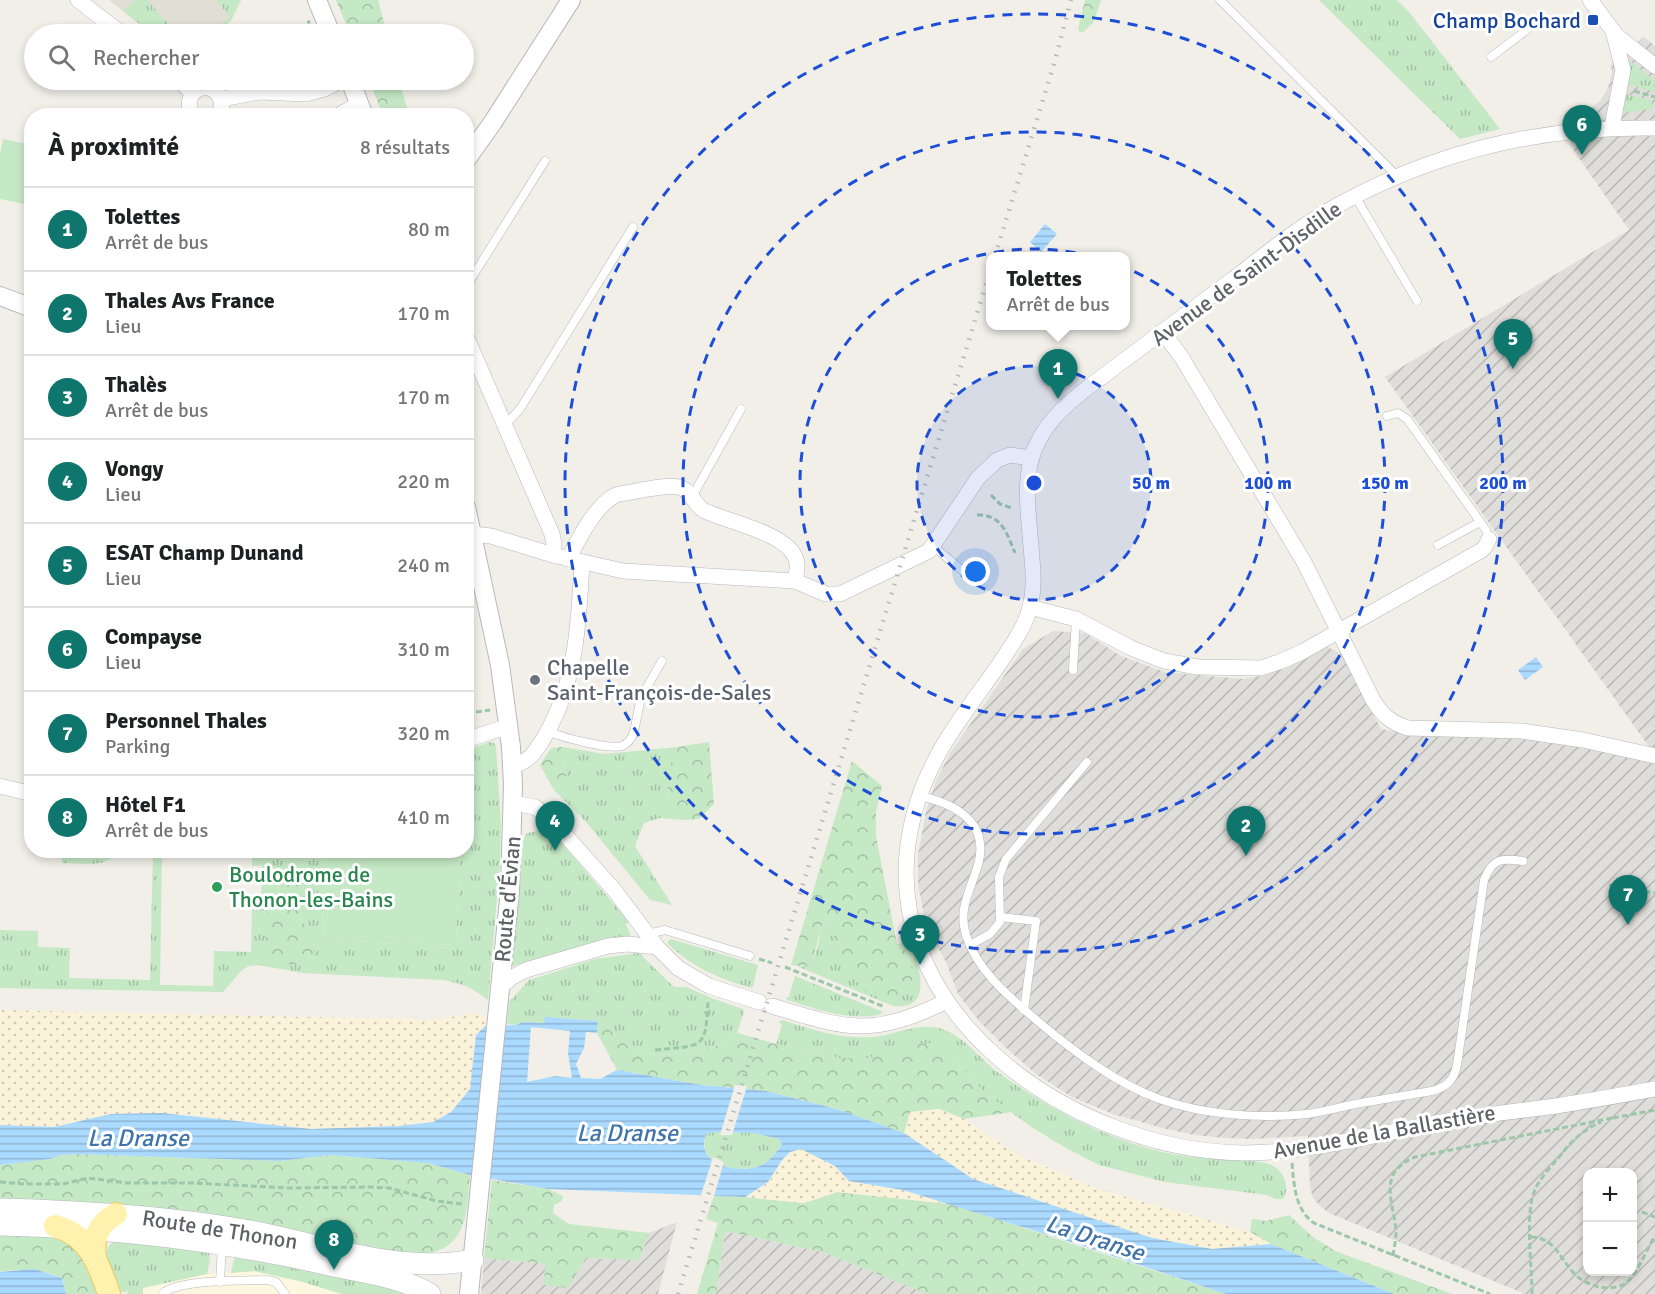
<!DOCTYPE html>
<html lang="fr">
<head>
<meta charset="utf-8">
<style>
  body { margin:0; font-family:Signika,sans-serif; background:#f2f2f2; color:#202124 }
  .controls { position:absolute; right:18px; bottom:18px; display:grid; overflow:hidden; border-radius:12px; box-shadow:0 3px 9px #0003 }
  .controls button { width:54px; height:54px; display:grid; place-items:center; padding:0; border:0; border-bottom:2px solid #e0e0e0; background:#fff; color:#202124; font:30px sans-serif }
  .you { position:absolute; left:976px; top:572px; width:21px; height:21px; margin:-15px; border:4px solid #fff; border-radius:50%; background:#1a73e8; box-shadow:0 0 0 9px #1a73e833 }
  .badge { display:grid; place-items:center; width:39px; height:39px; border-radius:50%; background:#0f766e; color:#fff; font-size:20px; font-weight:700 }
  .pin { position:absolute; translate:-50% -50px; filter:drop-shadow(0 2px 3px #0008) }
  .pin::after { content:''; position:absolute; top:32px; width:21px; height:18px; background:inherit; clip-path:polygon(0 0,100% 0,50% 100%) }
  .popup { position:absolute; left:986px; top:252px; width:144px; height:78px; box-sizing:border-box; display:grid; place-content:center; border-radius:12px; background:#fff; filter:drop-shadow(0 2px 4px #0005); font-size:20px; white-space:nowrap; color:#757577 }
  .popup b { font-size:22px; color:#202124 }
  .popup::after { content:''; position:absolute; left:50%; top:100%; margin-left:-12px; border:12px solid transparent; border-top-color:#fff }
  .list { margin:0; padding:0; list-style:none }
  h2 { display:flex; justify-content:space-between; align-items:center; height:78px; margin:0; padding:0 24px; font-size:26px }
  h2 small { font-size:20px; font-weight:400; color:#757577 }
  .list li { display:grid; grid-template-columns:39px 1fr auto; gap:18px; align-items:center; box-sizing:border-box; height:84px; padding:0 24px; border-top:2px solid #e0e0e0 }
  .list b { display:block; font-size:22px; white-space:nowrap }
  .list p { margin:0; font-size:20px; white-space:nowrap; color:#757577 }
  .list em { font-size:20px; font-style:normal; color:#757577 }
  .icon { flex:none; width:33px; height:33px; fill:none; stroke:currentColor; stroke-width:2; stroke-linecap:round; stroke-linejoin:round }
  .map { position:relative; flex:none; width:1655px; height:1294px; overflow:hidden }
  .search { position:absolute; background:#fff; box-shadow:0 3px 9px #0003; left:24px; top:24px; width:450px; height:66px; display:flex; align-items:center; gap:15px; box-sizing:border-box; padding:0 21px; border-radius:33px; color:#757577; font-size:22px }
  .panel { position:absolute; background:#fff; box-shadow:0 3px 9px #0003; left:24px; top:108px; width:450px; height:750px; border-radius:24px }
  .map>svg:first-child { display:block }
</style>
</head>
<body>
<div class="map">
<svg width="1655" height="1294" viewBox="0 0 1655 1294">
  <defs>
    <pattern id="industrial-furrows" width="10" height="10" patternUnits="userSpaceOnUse" patternTransform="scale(1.5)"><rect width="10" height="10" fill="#e0deda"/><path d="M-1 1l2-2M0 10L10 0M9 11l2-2" fill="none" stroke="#b9b8b5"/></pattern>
    <pattern id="grass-tufts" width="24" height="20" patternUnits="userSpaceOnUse" patternTransform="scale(1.5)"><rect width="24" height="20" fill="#c5e8c5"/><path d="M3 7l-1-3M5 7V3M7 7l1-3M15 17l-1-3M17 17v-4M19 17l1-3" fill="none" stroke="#a3c0a4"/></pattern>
    <pattern id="forest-crowns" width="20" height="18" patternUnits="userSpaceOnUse" patternTransform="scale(1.5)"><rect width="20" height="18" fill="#c5e8c5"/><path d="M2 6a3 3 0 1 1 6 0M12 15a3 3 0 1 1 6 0" fill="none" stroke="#a3c0a4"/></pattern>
    <pattern id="sand-dots" width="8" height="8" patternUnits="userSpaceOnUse" patternTransform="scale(1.5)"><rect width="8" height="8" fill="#fbf3d9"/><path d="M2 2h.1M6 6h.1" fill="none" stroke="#cec8b4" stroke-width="1.8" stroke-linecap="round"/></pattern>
    <pattern id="water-rules" width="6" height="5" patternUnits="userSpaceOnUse" patternTransform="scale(1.5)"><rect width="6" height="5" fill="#aadaff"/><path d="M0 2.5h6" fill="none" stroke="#8eb4d2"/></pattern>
  </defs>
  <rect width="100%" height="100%" fill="#f1efe8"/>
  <polygon fill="#fef7e0" points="254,1271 299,1281 342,1294 128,1294 128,1291 207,1274"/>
  <g fill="url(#industrial-furrows)" fill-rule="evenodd">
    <path d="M1644,37L1655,46V1294H1525L1329,1213L1320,1206L1313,1198L1310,1188L1308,1136L1252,1139L1223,1138L1195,1135L1166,1129L1113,1114L1072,1097L1036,1074L1003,1045L979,1021L958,994L946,962L934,941L930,939L925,921L918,884V855L926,811L936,781L950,753L1023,649L1053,631L1085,633L1121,656L1165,672L1243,679L1264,675L1326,646L1343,655L1381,729L1421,736L1481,735L1532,737L1643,758L1647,744L1385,377L1629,230L1570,145L1593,106L1600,101L1608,88L1612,72L1611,64ZM1588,1172H1632V1272H1588Z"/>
    <polygon points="677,1222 658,1294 481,1294 484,1258 546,1264 586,1258 639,1260 649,1233"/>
    <polygon points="725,1231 823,1252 927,1294 716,1294"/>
  </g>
  <polygon fill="#e1ded6" points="109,0 241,0 232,19 218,34 152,34"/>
  <g fill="url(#grass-tufts)">
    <polygon points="135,0 147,0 177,34 152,34 123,11"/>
    <polygon points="216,0 241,0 232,19 218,34 213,32 230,17"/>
    <polygon points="1319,0 1397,0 1409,12 1500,129 1460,139"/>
    <polygon points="1629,60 1655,81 1654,92 1627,84 1627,61"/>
    <polygon points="1625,94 1651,100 1653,109 1622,113"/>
    <path d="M490,742L494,743L496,746L501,825L500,864L488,1000C471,987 464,984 443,980L303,973L258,965L249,966L242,970L223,992L0,988V930L38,931V947L70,948L69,978L150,980L153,851H162L160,985L213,986L214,951L251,952L252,909H261L262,866H252V853H235L231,851H325L322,940L456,945L460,851L466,850L467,750Z"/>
    <polygon points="562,747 605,754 677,747 668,772 667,811 682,820 660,818 644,823 635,846 672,905 650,900 587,823 554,790 567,776"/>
    <polygon points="537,831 551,834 560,841 629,922 626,924 631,937 600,941 513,966 511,962 523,840 527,833"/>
    <path d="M62,851V850L118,851C108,869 80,863 62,863Z"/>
    <path d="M828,924C838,948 850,971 867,991L911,965L902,943L910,941C918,963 936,1011 893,1006L799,967C818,967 818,940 822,925Z"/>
    <path d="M671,939L758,965L753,986L751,988C718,978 693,968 668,944L667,942Z"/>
    <polygon points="639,953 674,987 686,987 714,999 743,1009 744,1012 737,1033 718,1046 659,1055 635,1051 598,1021 545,1017 545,1023 522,1022 517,1025 507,1024 509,1002 529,980 595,959"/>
    <path d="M795,976L881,1011L882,1014C850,1022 817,1009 787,1000L786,997H789Z"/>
    <path d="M782,1020C811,1029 839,1039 870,1037C895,1036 917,1021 942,1029C964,1036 981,1060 999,1073C1048,1108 1100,1136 1158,1151C1178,1156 1200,1158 1221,1160C1237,1162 1261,1158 1275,1167C1285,1174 1290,1188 1283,1199H1275L1267,1195L1165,1182L1099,1165L1064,1147L1030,1126L986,1094L948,1053L885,1054L868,1058H840L776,1044L782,1025L779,1022Z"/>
    <path d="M715,1132L753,1133L779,1139L782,1144C776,1151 771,1160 762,1165C740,1175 695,1166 706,1134Z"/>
    <path d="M114,1241L208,1248L210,1259L207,1274L143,1288V1294H128L127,1291L117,1293C110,1276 96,1255 114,1241Z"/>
    <polygon points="235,1255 389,1285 407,1294 342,1294 299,1281 254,1271 231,1273"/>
  </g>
  <g fill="url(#forest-crowns)">
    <polygon points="336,0 378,0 387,34 350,34"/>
    <polygon points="1085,0 1101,0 1093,23 1082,33 1078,30"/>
    <polygon points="369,80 399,80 409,115 383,115"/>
    <polygon points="709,742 714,804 699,819 682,820 667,811 668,771 677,747"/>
    <polygon points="562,747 567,776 554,790 540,765 551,748"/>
    <path d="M852,761L882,786L876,812V836L897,944L902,943C905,953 912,964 913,974C914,998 884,1002 867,992C852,982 836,941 828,924L822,925L812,962L806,967L791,965Z"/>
    <path d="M283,873L308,880L302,919L314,947V957C298,970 280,965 265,953L269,877Z"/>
    <polygon points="598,1021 635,1051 659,1055 718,1046 737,1033 776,1044 840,1058 868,1058 910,1045 931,1043 948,1053 986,1094 1012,1112 964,1119 939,1109 911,1112 904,1133 840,1110 766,1091 701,1085 617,1070 597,1033"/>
    <path d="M80,1154L280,1161L330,1155L428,1163L470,1175C467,1211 468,1251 421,1254L0,1202V1165L50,1159L61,1155Z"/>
    <polygon points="492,1180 548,1189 563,1196 562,1201 554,1205 553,1213 569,1224 649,1233 639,1260 586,1258 568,1288 544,1285 545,1264 484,1258"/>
    <polygon points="837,1192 950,1204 1226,1294 927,1294 823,1252 725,1231 716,1294 697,1294 718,1223 706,1219 714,1196 745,1197 804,1203"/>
    <polygon points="1289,1215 1313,1237 1335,1251 1452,1294 1394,1294 1271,1244 1250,1232 1252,1219 1266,1221"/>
    <path d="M0,1232C63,1233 74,1231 98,1294H66C64,1290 65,1285 63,1281C55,1269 12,1268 0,1272Z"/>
  </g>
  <g fill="url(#sand-dots)">
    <polygon points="0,1010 437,1020 472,1013 507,1024 476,1035 470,1089 451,1112 433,1122 399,1126 311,1129 162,1113 111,1114 54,1127 0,1125"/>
    <polygon points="939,1109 964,1119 1018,1155 1098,1189 1250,1232 1271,1244 1212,1249 1152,1238 973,1179 904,1133 910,1112"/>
    <path d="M801,1149L835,1166L849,1181L903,1190L950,1204L837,1192L804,1203L745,1197C752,1192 761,1188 767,1183C782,1170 777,1155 801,1149Z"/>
  </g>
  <g fill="#c5e8c5">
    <polygon points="3,139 31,145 31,169 24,204 0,199 0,155"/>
    <polygon points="325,851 460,851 456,945 322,940"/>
  </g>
  <g fill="url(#water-rules)" fill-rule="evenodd">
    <polygon points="1045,224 1057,234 1041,252 1030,242"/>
    <polygon points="1536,657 1543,667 1525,680 1518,670"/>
    <path d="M545,1017L598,1021L597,1033L586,1032L584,1048L576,1064L581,1078L600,1079L617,1070L701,1085L766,1091L840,1110L904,1133L973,1179L1152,1238L1212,1249L1271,1244L1394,1294H1226L1074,1243L903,1190L849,1181L835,1166L801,1149L790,1152L782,1160L768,1182L745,1197L548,1189L470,1175L428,1163L330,1155L280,1161L80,1154L61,1155L50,1159L0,1165V1125L54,1127L111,1114L162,1113L311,1129L399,1126L433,1122L451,1112L470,1089L476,1035L485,1026L517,1025L522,1022L544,1023ZM531,1027L570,1031L568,1053L572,1078L555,1076L527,1082ZM715,1132L753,1133L779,1139L782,1144C776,1152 771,1160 762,1165C740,1175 694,1166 706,1134Z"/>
    <polygon points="34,1269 62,1278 66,1294 0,1294 0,1272"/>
  </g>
  <g fill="#f1efe8">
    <polygon points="735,1085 747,1086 732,1135 720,1135"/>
    <polygon points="713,1157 724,1162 714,1196 713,1199 700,1198"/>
  </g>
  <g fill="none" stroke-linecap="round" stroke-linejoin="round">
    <defs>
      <g id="service">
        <polyline points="1220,0 1397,176"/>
        <polyline points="1491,57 1528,29"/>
        <polyline points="1355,196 1417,301"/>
        <polyline points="466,287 545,161"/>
        <polyline points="1387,416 1398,413 1407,419 1486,530 1489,539"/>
        <polyline points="505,425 520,409 633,227"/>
        <polyline points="692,497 741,409"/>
        <polyline points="1438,545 1480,522"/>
        <polyline points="933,546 963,571"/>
        <polyline points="1073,670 1076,619"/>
        <path d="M548,731C560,737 610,750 622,746C629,743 632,738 634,732L641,697L662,661"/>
        <path d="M920,796C952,803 988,820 979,861C973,886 957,907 966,935C978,973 1012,999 1041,1024C1076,1053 1116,1083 1159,1099C1204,1115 1260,1119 1307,1114C1325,1112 1343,1106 1361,1103C1385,1099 1409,1095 1432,1091C1447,1087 1454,1080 1457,1065L1484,880C1493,858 1501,858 1523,861"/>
        <polyline points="1000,917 1036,921 1024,1010"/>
        <polyline points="647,934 665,930 750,956"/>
        <polyline points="970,945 990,934 1000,922 999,877 1006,859 1087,762"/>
        <polyline points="220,1282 222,1245"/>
        <path d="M163,1293C182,1279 242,1281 267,1280L276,1282L285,1294"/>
      </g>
      <g id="minor">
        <polyline points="78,0 122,34"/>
        <polyline points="1590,0 1617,36 1655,66"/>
        <polyline points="179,80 192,93"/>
        <polyline points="221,99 260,92 306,94 324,89 342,80"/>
        <path d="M193,116C177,89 217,74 222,105L218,116"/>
        <polyline points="337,116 359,104"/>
        <polyline points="1612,127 1623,70 1613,31"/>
        <path d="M1655,128C1542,126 1439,150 1340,204C1301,225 1267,253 1232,280C1182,317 1132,354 1082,392C1015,445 1026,482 1032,559C1035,587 1033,611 1018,635C980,699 934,739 914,814C863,1007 1071,1151 1243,1153C1310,1153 1376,1134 1442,1122C1480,1115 1518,1111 1556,1106C1589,1101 1622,1095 1655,1089"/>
        <path d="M1163,332L1182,358L1304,562L1373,700C1382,715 1391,723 1408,728L1522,731L1583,740L1655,756"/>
        <polyline points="466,336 552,534 554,544 553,555"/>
        <polyline points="473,534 491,536 553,555 623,571 795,581 826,594 840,594 929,551 978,478 997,460 1010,455 1031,458"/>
        <path d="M568,559C578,540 598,500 619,494C635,492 664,484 679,487C692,490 693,505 705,511C728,522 787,533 796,559C799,566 796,574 795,581"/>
        <polyline points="1030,607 1076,619 1131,648 1164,661 1198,667 1261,668 1279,662 1302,652 1482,550 1485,547 1489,539"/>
        <polyline points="466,740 509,726"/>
        <path d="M512,766C530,762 536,751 545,736C576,683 579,623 582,562"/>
        <polyline points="0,786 32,794"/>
        <polyline points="513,803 535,807 551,819 615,891 657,947 678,968 709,986 759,1002"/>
        <polyline points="500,988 511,978 526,970 608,946 627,944 657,947"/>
        <path d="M772,1006C849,1030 872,1037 947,1001"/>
      </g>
      <g id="tertiary">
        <polyline points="317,0 331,34"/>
        <polyline points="350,80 364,116"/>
        <polyline points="466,160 493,122 571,0"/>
        <polyline points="0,296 32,308"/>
        <polyline points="466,507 500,665 511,747 513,785 510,890 469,1294"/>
      </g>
      <g id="secondary">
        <path d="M0,1209C82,1211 164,1216 245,1230C319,1243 397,1275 473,1260"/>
        <path d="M0,1225C116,1228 221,1240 334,1266C367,1273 401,1277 430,1294"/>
      </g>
      <g id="primary">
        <path d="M55,1226C89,1235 99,1264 109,1294"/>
        <path d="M95,1259C92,1239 98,1224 116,1214"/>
      </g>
    </defs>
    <use href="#service" stroke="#b5b8bc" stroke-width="9"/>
    <use href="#minor" stroke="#b5b8bc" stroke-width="16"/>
    <use href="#tertiary" stroke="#b5b8bc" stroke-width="20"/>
    <use href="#secondary" stroke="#b6babf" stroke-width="22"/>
    <use href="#primary" stroke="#f2c960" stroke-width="24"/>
    <g stroke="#9cc7a9" stroke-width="3" stroke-dasharray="6 3" stroke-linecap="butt">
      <polyline points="293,34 310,21"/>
      <polyline points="1634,91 1655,97"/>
      <polyline points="991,495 1000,504 1012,508"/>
      <path d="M977,515C1002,514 1007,534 1015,553"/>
      <polyline points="476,712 490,710"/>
      <polyline points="1609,885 1655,893"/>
      <polyline points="759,959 772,963"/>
      <polyline points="785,967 885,1007"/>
      <path d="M655,1050C703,1045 706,1051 708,1000"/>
      <polyline points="1613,1118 1655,1110"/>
      <path d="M1292,1163C1294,1185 1295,1210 1314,1223L1490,1294"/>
      <polyline points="0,1182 25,1184 63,1184 88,1178 127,1183 192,1183 290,1188 369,1187 389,1188 437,1201 462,1204"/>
      <polyline points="1642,1212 1655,1217"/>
      <path d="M1531,1237C1554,1238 1559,1256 1572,1271C1583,1285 1610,1294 1626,1283C1637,1274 1648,1248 1655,1235"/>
      <path d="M1393,1256C1394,1248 1396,1240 1396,1232C1394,1201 1376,1173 1415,1157L1612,1118"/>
      <path d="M1532,1294C1532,1266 1525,1216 1534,1192C1539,1179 1550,1168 1559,1157C1571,1142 1582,1130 1601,1122"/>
    </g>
    <use href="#service" stroke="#fff" stroke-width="8"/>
    <use href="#minor" stroke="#fff" stroke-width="15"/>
    <use href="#tertiary" stroke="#fff" stroke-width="18"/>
    <use href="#secondary" stroke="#fff" stroke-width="21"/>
    <use href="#primary" stroke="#fff2af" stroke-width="22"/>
    <g stroke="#b6b7b8" stroke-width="4.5" stroke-dasharray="1.5 8" stroke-linecap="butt">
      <polyline points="995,256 1054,64 1071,0"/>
      <polyline points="678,1294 990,271"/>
    </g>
  </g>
  <circle cx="1034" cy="483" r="117" fill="#1d4ed8" fill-opacity=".12"/>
  <g fill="none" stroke="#1d4ed8" stroke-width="3" stroke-dasharray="10 8">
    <circle cx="1034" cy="483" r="117"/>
    <circle cx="1034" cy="483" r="234"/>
    <circle cx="1034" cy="483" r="351"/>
    <circle cx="1034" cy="483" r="469"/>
  </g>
  <rect fill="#1a4fb4" stroke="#fff" stroke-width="2" x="1587" y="14" width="12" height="12" rx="3"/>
  <circle fill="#6b7280" stroke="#fff" stroke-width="2" cx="535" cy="680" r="6"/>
  <circle fill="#2e9e5b" stroke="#fff" stroke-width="2" cx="217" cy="887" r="6"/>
  <g text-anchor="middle" stroke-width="6" stroke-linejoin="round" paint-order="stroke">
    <g font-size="22" fill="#164399" stroke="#fff" text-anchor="end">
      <text x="1581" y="28">Champ Bochard</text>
    </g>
    <g font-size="22" fill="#5f6368" stroke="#fff">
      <text transform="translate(1246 273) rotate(-36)" y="8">Avenue de Saint-Disdille</text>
      <text transform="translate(507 899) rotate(-85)" y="8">Route d'Évian</text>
      <text transform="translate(1384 1131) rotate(-10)" y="8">Avenue de la Ballastière</text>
      <text transform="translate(220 1229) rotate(9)" y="8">Route de Thonon</text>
    </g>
    <g font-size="22" fill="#5b616d" stroke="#fff" text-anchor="start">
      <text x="547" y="675">Chapelle<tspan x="547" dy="25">Saint-François-de-Sales</tspan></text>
    </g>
    <g font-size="22" fill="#27864d" stroke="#fff" text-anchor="start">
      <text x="229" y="882">Boulodrome de<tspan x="229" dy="25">Thonon-les-Bains</tspan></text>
    </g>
    <g font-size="24" font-style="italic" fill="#4174aa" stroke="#fff">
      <text x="627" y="1141">La Dranse</text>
      <text x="138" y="1146">La Dranse</text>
      <text transform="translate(1095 1238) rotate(18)" y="8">La Dranse</text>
    </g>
  </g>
  <circle cx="1034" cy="483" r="9" fill="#1d4ed8" stroke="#fff" stroke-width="3"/>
  <g font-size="18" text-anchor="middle" font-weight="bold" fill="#1d4ed8" stroke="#fff" stroke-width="6" stroke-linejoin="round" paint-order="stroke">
    <text x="1151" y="489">50 m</text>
    <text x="1268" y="489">100 m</text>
    <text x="1385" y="489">150 m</text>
    <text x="1503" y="489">200 m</text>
  </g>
</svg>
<div class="controls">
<button>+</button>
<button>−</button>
</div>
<div class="you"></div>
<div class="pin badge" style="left:1058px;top:399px">1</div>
<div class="popup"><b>Tolettes</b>Arrêt de bus</div>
<div class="pin badge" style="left:1246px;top:856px">2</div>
<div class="pin badge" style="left:920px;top:965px">3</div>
<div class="pin badge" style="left:555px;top:851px">4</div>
<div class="pin badge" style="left:1513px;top:369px">5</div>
<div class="pin badge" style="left:1582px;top:155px">6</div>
<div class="pin badge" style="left:1628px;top:925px">7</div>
<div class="pin badge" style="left:334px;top:1270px">8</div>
<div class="search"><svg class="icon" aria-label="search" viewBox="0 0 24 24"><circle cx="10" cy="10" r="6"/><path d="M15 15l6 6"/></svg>Rechercher</div>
<section class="panel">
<h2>À proximité<small>8 résultats</small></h2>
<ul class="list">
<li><span class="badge">1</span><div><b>Tolettes</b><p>Arrêt de bus</p></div><em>80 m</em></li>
<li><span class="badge">2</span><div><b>Thales Avs France</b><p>Lieu</p></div><em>170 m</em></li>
<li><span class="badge">3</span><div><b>Thalès</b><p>Arrêt de bus</p></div><em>170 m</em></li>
<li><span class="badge">4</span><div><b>Vongy</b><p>Lieu</p></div><em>220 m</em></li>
<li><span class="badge">5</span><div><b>ESAT Champ Dunand</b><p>Lieu</p></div><em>240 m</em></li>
<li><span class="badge">6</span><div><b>Compayse</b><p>Lieu</p></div><em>310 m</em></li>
<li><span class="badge">7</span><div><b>Personnel Thales</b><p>Parking</p></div><em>320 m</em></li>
<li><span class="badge">8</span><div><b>Hôtel F1</b><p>Arrêt de bus</p></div><em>410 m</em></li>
</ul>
</section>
</div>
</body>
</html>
